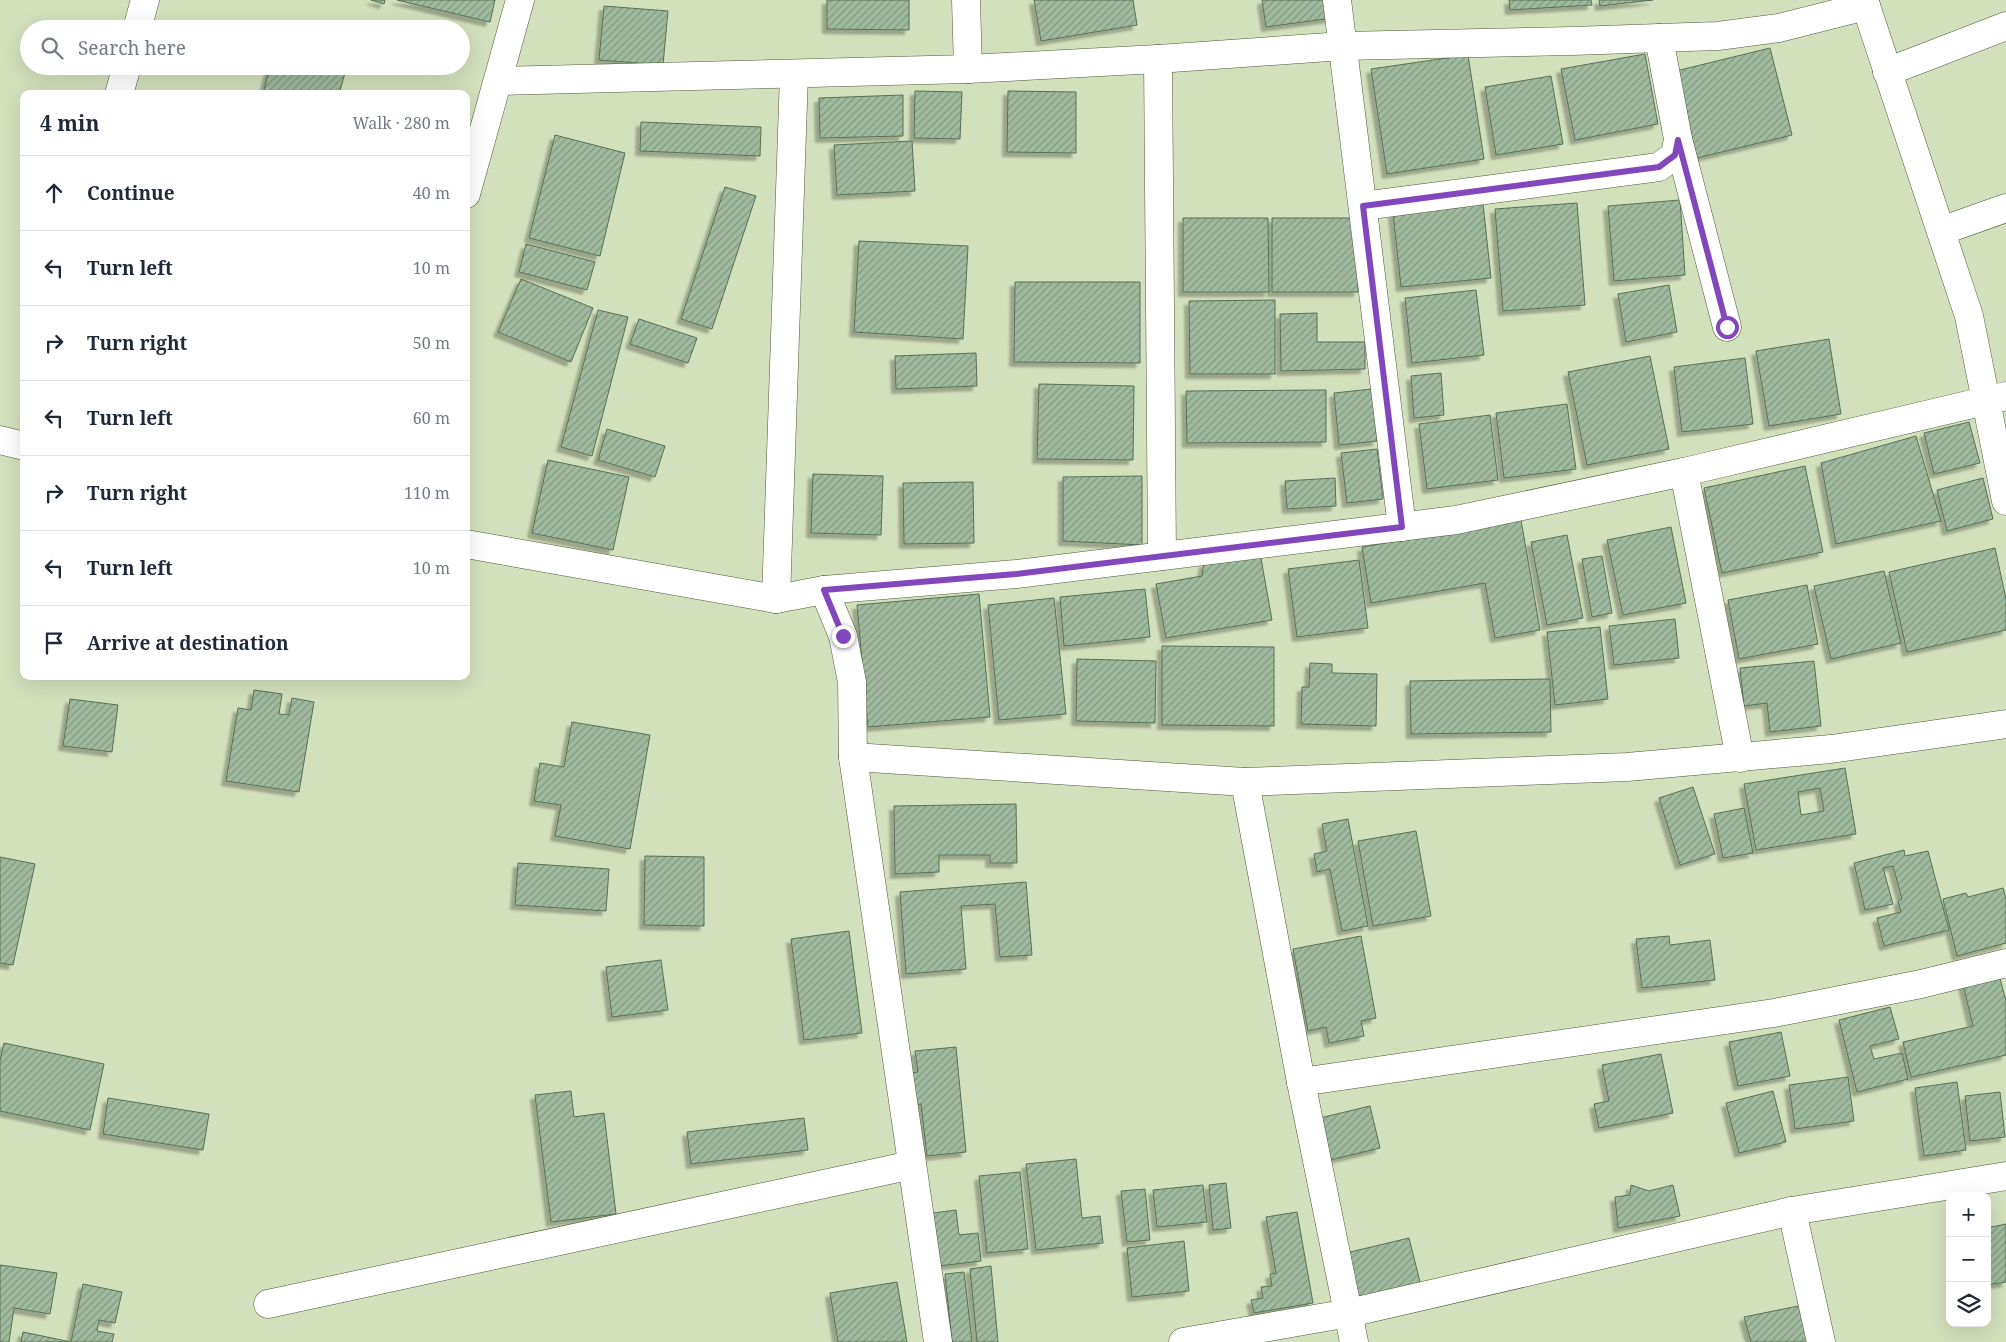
<!DOCTYPE html>
<html lang="en">
<head>
<meta charset="utf-8">
<style>
  body { margin:0; font-family:"Noto Serif",serif; background:#f6f6f7; color:#1f2937 }
  .controls { position:absolute; right:15px; bottom:15px; display:grid; overflow:hidden; border-radius:10px; box-shadow:0 5px 20px #0002 }
  .controls button { width:45px; height:45px; display:grid; place-items:center; padding:0; border:0; border-bottom:1px solid #e0e1e3; background:#fff; color:#1f2937; font:25px sans-serif }
  .stop { position:absolute; width:15px; height:15px; margin:-11px; border:4px solid #8347bd; border-radius:50%; background:#fff }
  .stop.end { background:#8347bd; border-color:#fff; box-shadow:0 1px 5px #0008 }
  .list { margin:0; padding:0; list-style:none }
  h2 { display:flex; justify-content:space-between; align-items:center; height:65px; margin:0; padding:0 20px; font-size:21px }
  h2 small { font-size:16px; font-weight:400; color:#747a83 }
  .list li { display:grid; grid-template-columns:32px 1fr auto; gap:15px; align-items:center; box-sizing:border-box; height:75px; padding:0 20px; border-top:1px solid #e0e1e3 }
  .list b { display:block; font-size:19px; white-space:nowrap }
  .list em { font-size:16px; font-style:normal; color:#747a83 }
  .icon { flex:none; width:28px; height:28px; fill:none; stroke:currentColor; stroke-width:2; stroke-linecap:round; stroke-linejoin:round }
  .map { position:relative; flex:none; width:2006px; height:1342px; overflow:hidden }
  .search { position:absolute; background:#fff; box-shadow:0 5px 20px #0002; left:20px; top:20px; width:450px; height:55px; display:flex; align-items:center; gap:12px; box-sizing:border-box; padding:0 18px; border-radius:28px; color:#747a83; font-size:19px }
  .panel { position:absolute; background:#fff; box-shadow:0 5px 20px #0002; left:20px; top:90px; width:450px; height:590px; border-radius:10px }
  .map>svg:first-child { display:block }
</style>
</head>
<body>
<div class="map">
<svg width="2006" height="1342" viewBox="0 0 2006 1342">
  <defs>
    <pattern id="building-hatch" width="6" height="6" patternUnits="userSpaceOnUse" patternTransform="scale(1.25)"><rect width="6" height="6" fill="#9fba9e"/><path d="M-1 1l2-2M0 6l6-6M5 7l2-2" fill="none" stroke="#829881"/></pattern>
    <filter id="shadow"><feDropShadow dx="-4.5" dy="4.5" stdDeviation="1" flood-color="#0004"/></filter>
  </defs>
  <rect width="100%" height="100%" fill="#d3e0bc"/>
  <g fill="url(#building-hatch)" stroke="#567056" fill-rule="evenodd" filter="url(#shadow)">
    <polygon points="371,0 385,0 384,4"/>
    <polygon points="397,0 495,0 490,22"/>
    <polygon points="827,0 909,0 909,30 827,29"/>
    <polygon points="1034,0 1133,0 1137,25 1041,41"/>
    <polygon points="1262,0 1329,0 1332,18 1266,27"/>
    <polygon points="1509,0 1591,0 1592,5 1510,10"/>
    <polygon points="1599,0 1653,0 1600,6"/>
    <polygon points="604,6 668,11 663,65 599,60"/>
    <polygon points="1770,48 1792,135 1697,158 1676,71"/>
    <polygon points="1645,54 1658,124 1575,140 1561,69"/>
    <polygon points="1468,55 1484,159 1387,174 1371,69"/>
    <polygon points="270,66 317,66 345,73 339,94 263,94"/>
    <polygon points="1551,76 1563,144 1496,155 1485,87"/>
    <polygon points="915,91 962,92 960,139 914,138"/>
    <polygon points="1008,91 1076,92 1076,153 1007,152"/>
    <polygon points="903,95 903,136 820,138 819,98"/>
    <polygon points="641,122 761,127 760,156 640,151"/>
    <polygon points="555,135 625,153 600,256 529,238"/>
    <polygon points="912,141 915,191 837,195 834,145"/>
    <polygon points="725,187 756,196 712,329 681,319"/>
    <polygon points="1680,200 1685,275 1614,281 1608,206"/>
    <polygon points="1577,203 1585,305 1503,311 1495,209"/>
    <polygon points="1483,204 1491,278 1401,287 1393,213"/>
    <polygon points="1183,218 1268,218 1269,292 1183,292"/>
    <polygon points="1272,218 1357,218 1358,292 1272,292"/>
    <polygon points="859,241 968,246 963,339 854,332"/>
    <polygon points="526,244 595,262 587,290 519,272"/>
    <polygon points="521,279 593,308 571,362 498,332"/>
    <polygon points="1015,282 1140,282 1140,363 1014,362"/>
    <polygon points="1669,285 1677,332 1626,342 1618,294"/>
    <polygon points="1476,290 1484,355 1412,363 1405,298"/>
    <polygon points="1275,300 1275,374 1190,374 1189,301"/>
    <polygon points="598,310 628,317 592,456 561,447"/>
    <polygon points="1317,313 1317,342 1365,342 1365,369 1281,371 1280,314"/>
    <polygon points="639,319 697,338 688,363 630,344"/>
    <polygon points="1829,339 1841,414 1769,426 1756,351"/>
    <polygon points="976,353 977,386 896,389 895,356"/>
    <polygon points="1650,356 1669,449 1587,465 1568,372"/>
    <polygon points="1745,358 1753,424 1682,432 1674,367"/>
    <polygon points="1441,373 1444,415 1414,418 1411,376"/>
    <polygon points="1039,384 1134,386 1133,460 1037,459"/>
    <polygon points="1372,389 1377,441 1339,445 1334,393"/>
    <polygon points="1326,390 1326,442 1187,443 1186,391"/>
    <polygon points="1567,404 1576,469 1504,478 1496,413"/>
    <polygon points="1490,415 1498,480 1427,489 1419,424"/>
    <polygon points="1969,422 1980,463 1934,474 1924,433"/>
    <polygon points="607,429 665,446 655,477 598,460"/>
    <polygon points="1916,436 1941,521 1836,544 1821,463"/>
    <polygon points="1377,449 1383,499 1347,503 1341,453"/>
    <polygon points="548,460 629,477 613,550 532,533"/>
    <polygon points="1805,466 1823,552 1722,573 1704,488"/>
    <polygon points="813,474 883,476 881,535 811,533"/>
    <polygon points="1142,476 1142,545 1063,541 1063,477"/>
    <polygon points="1335,478 1336,506 1287,509 1285,481"/>
    <polygon points="1983,478 1993,519 1947,531 1937,490"/>
    <polygon points="973,482 974,543 904,544 903,483"/>
    <polygon points="1521,520 1540,630 1495,638 1485,583 1371,603 1362,547"/>
    <polygon points="1671,527 1686,603 1623,615 1607,540"/>
    <polygon points="1567,535 1583,618 1547,625 1531,542"/>
    <polygon points="1995,548 2006,599 2006,630 1907,652 1889,572"/>
    <polygon points="1260,553 1272,620 1166,638 1156,584 1202,576 1204,563"/>
    <polygon points="1602,556 1612,613 1592,617 1582,559"/>
    <polygon points="1359,560 1368,628 1297,637 1288,569"/>
    <polygon points="1884,571 1901,643 1831,659 1814,586"/>
    <polygon points="1807,585 1818,644 1739,659 1728,600"/>
    <polygon points="1145,589 1150,637 1064,646 1060,597"/>
    <polygon points="979,594 990,717 868,727 857,605"/>
    <polygon points="1054,598 1066,714 999,720 988,605"/>
    <polygon points="1675,619 1679,658 1614,665 1609,626"/>
    <polygon points="1600,627 1608,699 1555,705 1547,632"/>
    <polygon points="1162,646 1274,647 1274,726 1162,725"/>
    <polygon points="1077,659 1156,661 1155,723 1076,721"/>
    <polygon points="1814,661 1821,726 1770,732 1767,703 1744,706 1740,668"/>
    <polygon points="1310,663 1332,664 1332,673 1377,674 1376,726 1301,724 1302,687 1309,687"/>
    <polygon points="1550,679 1551,732 1411,734 1410,681"/>
    <polygon points="254,690 282,694 279,714 289,715 292,698 314,702 299,792 226,781 238,708 251,710"/>
    <polygon points="70,699 118,705 112,752 63,746"/>
    <polygon points="572,722 650,735 630,849 555,836 561,805 534,801 540,763 564,767"/>
    <path d="M1845,768L1856,834L1756,850L1744,784ZM1820,788L1824,811L1801,815L1798,792Z"/>
    <polygon points="1693,787 1715,854 1680,865 1659,798"/>
    <polygon points="1016,804 1017,863 990,863 990,855 939,855 939,872 895,874 894,806"/>
    <polygon points="1744,808 1753,853 1723,858 1714,814"/>
    <polygon points="1348,819 1368,926 1342,931 1330,869 1317,872 1314,854 1327,851 1322,824"/>
    <polygon points="1416,831 1431,916 1373,926 1358,841"/>
    <polygon points="1904,850 1905,856 1928,851 1949,930 1884,946 1877,918 1901,912 1898,901 1902,899 1893,866 1883,868 1893,904 1865,910 1854,863"/>
    <polygon points="645,856 704,857 704,926 644,925"/>
    <polygon points="0,857 35,864 13,965 0,963"/>
    <polygon points="518,863 609,869 606,911 515,905"/>
    <polygon points="1026,882 1032,955 1000,957 995,904 961,906 966,969 906,974 900,892"/>
    <polygon points="2003,888 2006,899 2006,943 1957,956 1943,899 1966,893 1968,897"/>
    <polygon points="849,931 862,1033 804,1040 791,939"/>
    <polygon points="1361,936 1376,1018 1361,1021 1364,1036 1329,1043 1326,1027 1308,1031 1293,949"/>
    <polygon points="1669,936 1670,945 1710,940 1715,980 1642,988 1636,939"/>
    <polygon points="661,960 668,1010 612,1017 606,967"/>
    <polygon points="1998,971 2006,1001 2006,1055 1911,1077 1903,1042 1973,1026 1962,980"/>
    <polygon points="1890,1007 1899,1039 1870,1046 1874,1059 1902,1053 1908,1079 1857,1092 1839,1020"/>
    <polygon points="1781,1032 1790,1076 1738,1086 1729,1042"/>
    <polygon points="4,1043 104,1064 90,1130 0,1111 0,1061"/>
    <polygon points="956,1047 966,1152 927,1156 921,1104 911,1105 908,1073 918,1072 915,1051"/>
    <polygon points="1661,1054 1673,1113 1599,1128 1594,1104 1609,1101 1602,1065"/>
    <polygon points="1848,1077 1854,1121 1795,1129 1789,1085"/>
    <polygon points="1957,1082 1966,1150 1924,1156 1915,1088"/>
    <polygon points="571,1091 574,1117 604,1113 616,1214 551,1222 535,1095"/>
    <polygon points="1773,1091 1786,1142 1739,1153 1726,1103"/>
    <polygon points="2000,1092 2005,1137 1970,1141 1965,1096"/>
    <polygon points="108,1098 209,1114 203,1150 103,1134"/>
    <polygon points="1370,1106 1380,1148 1330,1160 1320,1118"/>
    <polygon points="804,1118 808,1150 691,1164 687,1132"/>
    <polygon points="1076,1159 1082,1218 1100,1216 1103,1243 1036,1250 1026,1164"/>
    <polygon points="1020,1172 1028,1249 987,1253 979,1176"/>
    <polygon points="1226,1183 1231,1228 1213,1230 1209,1185"/>
    <polygon points="1203,1185 1207,1222 1157,1227 1153,1190"/>
    <polygon points="1631,1185 1649,1191 1673,1185 1680,1216 1618,1228 1615,1197 1630,1195"/>
    <polygon points="1145,1189 1150,1240 1127,1242 1121,1191"/>
    <polygon points="956,1210 959,1235 978,1233 981,1261 939,1266 933,1213"/>
    <polygon points="1297,1212 1313,1303 1254,1313 1251,1300 1263,1298 1261,1287 1272,1286 1270,1274 1276,1273 1266,1217"/>
    <polygon points="2006,1224 2006,1282 1987,1285 1987,1228"/>
    <polygon points="1409,1238 1422,1290 1358,1305 1346,1253"/>
    <polygon points="1184,1241 1189,1291 1132,1297 1127,1248"/>
    <polygon points="0,1265 57,1273 50,1314 14,1308 9,1342 0,1342"/>
    <polygon points="991,1266 998,1342 977,1342 970,1269"/>
    <polygon points="964,1272 972,1342 952,1342 945,1274"/>
    <polygon points="897,1282 907,1342 838,1342 830,1293"/>
    <polygon points="83,1284 122,1292 115,1323 99,1320 97,1331 114,1334 112,1342 21,1342 23,1332 71,1342"/>
    <polygon points="1808,1304 1813,1342 1751,1342 1744,1317"/>
  </g>
  <g fill="none" stroke-linecap="round" stroke-linejoin="round">
    <defs>
      <g id="minor">
        <polyline points="966,0 968,69"/>
        <polyline points="1337,0 1402,527"/>
        <polyline points="1864,0 1969,316 2006,501"/>
        <polyline points="137,29 145,0"/>
        <polyline points="1158,59 1162,556"/>
        <polyline points="1887,72 2006,26"/>
        <polyline points="498,81 968,69 1158,59 1343,46 1572,41 1718,36 1779,28 1866,6"/>
        <polyline points="119,94 127,66"/>
        <polyline points="1678,139 1727,327"/>
        <polyline points="466,194 520,0"/>
        <polyline points="1363,206 1659,167 1675,155 1678,139 1659,38"/>
        <polyline points="1941,231 2006,208"/>
        <polyline points="0,440 24,446"/>
        <polyline points="1684,472 1740,758"/>
        <polyline points="466,544 776,599 824,590 1016,574 1456,520 1684,472 2006,396"/>
        <polyline points="824,590 843,636 852,682 853,757 938,1342"/>
        <polyline points="776,599 794,74"/>
        <polyline points="853,757 1245,782 1627,767 1831,749 2006,724"/>
        <polyline points="1245,782 1301,1082 1354,1342"/>
        <polyline points="1301,1082 1774,1013 1921,984 2006,963"/>
        <polyline points="1792,1211 1821,1342"/>
        <polyline points="268,1304 912,1165"/>
        <polyline points="1183,1342 1349,1313 1792,1211 2006,1176"/>
      </g>
    </defs>
    <use href="#minor" stroke="#4e5939" stroke-width="29"/>
    <use href="#minor" stroke="#fff" stroke-width="28"/>
  </g>
  <g fill="none" stroke-linecap="round" stroke-linejoin="round">
    <polyline stroke="#8347bd" stroke-width="6" points="843,636 824,590 1016,574 1402,527 1363,206 1659,167 1675,155 1678,140 1727,327"/>
  </g>
</svg>
<div class="controls">
<button>+</button>
<button>−</button>
<button><svg class="icon" aria-label="layers" viewBox="0 0 24 24"><path d="M12 4l9 5-9 5-9-5zM3 14l9 5 9-5"/></svg></button>
</div>
<div class="stop" style="left:1727px;top:327px"></div>
<div class="stop end" style="left:843px;top:636px"></div>
<div class="search"><svg class="icon" aria-label="search" viewBox="0 0 24 24"><circle cx="10" cy="10" r="6"/><path d="M15 15l6 6"/></svg>Search here</div>
<section class="panel">
<h2>4 min<small>Walk · 280 m</small></h2>
<ul class="list">
<li><svg class="icon" aria-label="ahead" viewBox="0 0 24 24"><path d="M12 20V5M6 11l6-6 6 6"/></svg><div><b>Continue</b></div><em>40 m</em></li>
<li><svg class="icon" aria-label="left" viewBox="0 0 24 24"><path d="M17 20v-9H6M10 6l-5 5 5 5"/></svg><div><b>Turn left</b></div><em>10 m</em></li>
<li><svg class="icon" aria-label="right" viewBox="0 0 24 24"><path d="M7 20v-9h11M14 6l5 5-5 5"/></svg><div><b>Turn right</b></div><em>50 m</em></li>
<li><svg class="icon" aria-label="left" viewBox="0 0 24 24"><path d="M17 20v-9H6M10 6l-5 5 5 5"/></svg><div><b>Turn left</b></div><em>60 m</em></li>
<li><svg class="icon" aria-label="right" viewBox="0 0 24 24"><path d="M7 20v-9h11M14 6l5 5-5 5"/></svg><div><b>Turn right</b></div><em>110 m</em></li>
<li><svg class="icon" aria-label="left" viewBox="0 0 24 24"><path d="M17 20v-9H6M10 6l-5 5 5 5"/></svg><div><b>Turn left</b></div><em>10 m</em></li>
<li><svg class="icon" aria-label="arrive" viewBox="0 0 24 24"><path d="M6 21V4h12l-3 4 3 4H6"/></svg><div><b>Arrive at destination</b></div></li>
</ul>
</section>
</div>
</body>
</html>
